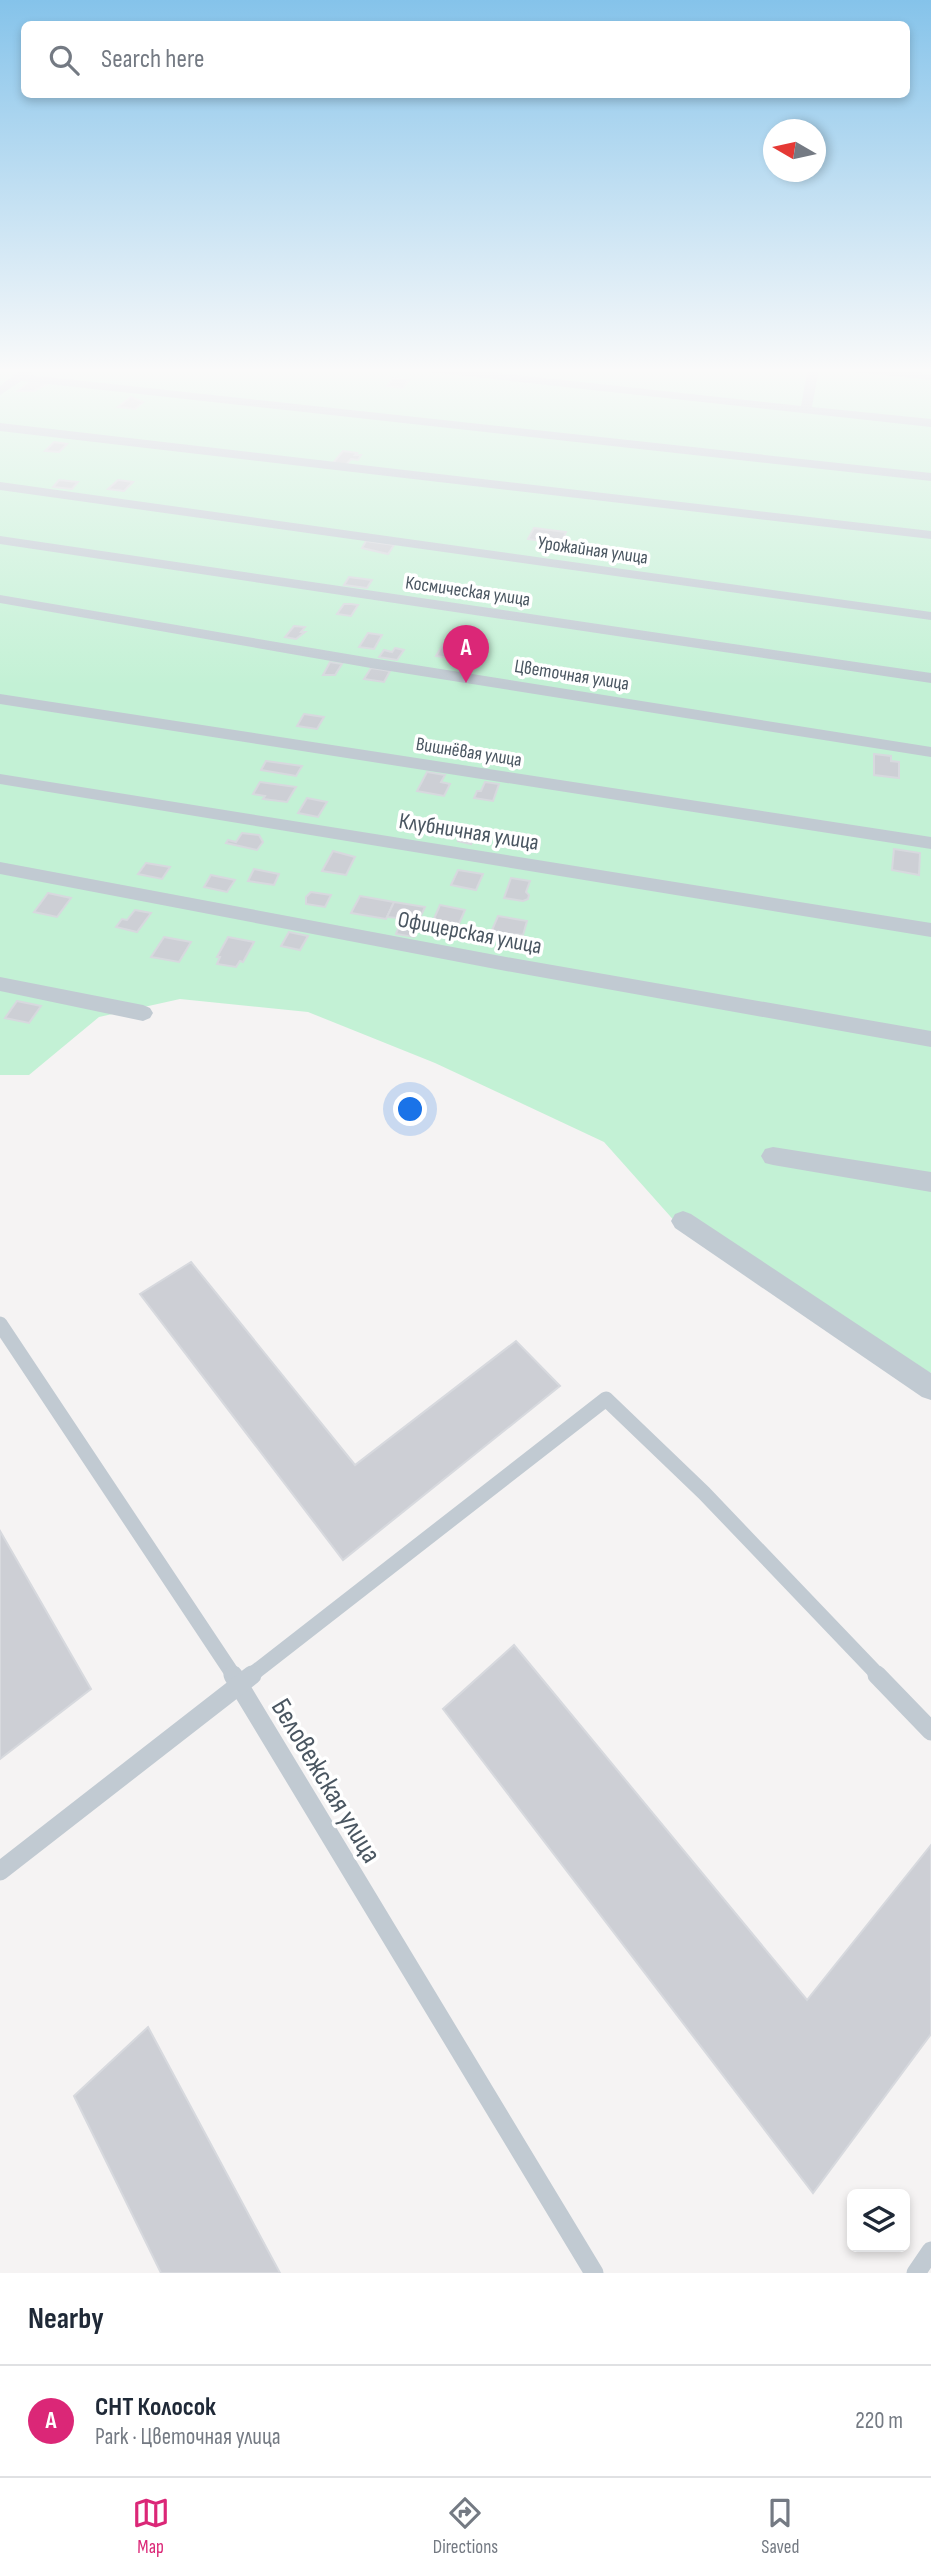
<!DOCTYPE html>
<html lang="en">
<head>
<meta charset="utf-8">
<style>
  body { margin:0; font-family:"Sofia Sans Condensed",sans-serif; background:#f6f6f7; color:#1f2937 }
  .controls { position:absolute; right:21px; bottom:21px; display:grid; overflow:hidden; border-radius:10px; box-shadow:0 4px 10px #0003 }
  .controls button { width:63px; height:63px; display:grid; place-items:center; padding:0; border:0; border-bottom:2px solid #e0e1e3; background:#fff; color:#1f2937; font:35px sans-serif }
  .compass { position:absolute; left:763px; top:119px; width:63px; height:63px; border-radius:50%; background:#fff; box-shadow:0 4px 10px #0003; rotate:279deg }
  .you { position:absolute; left:411px; top:1110px; width:24px; height:24px; margin:-18px; border:5px solid #fff; border-radius:50%; background:#1a73e8; box-shadow:0 0 0 10px #1a73e833 }
  .badge { display:grid; place-items:center; width:46px; height:46px; border-radius:50%; background:#db2777; color:#fff; font-size:23px; font-weight:700 }
  .pin { position:absolute; translate:-50% -58px; filter:drop-shadow(0 2px 4px #0008) }
  .pin::after { content:''; position:absolute; top:37px; width:24px; height:21px; background:inherit; clip-path:polygon(0 0,100% 0,50% 100%) }
  .list { margin:0; padding:0; list-style:none }
  h2 { display:flex; justify-content:space-between; align-items:center; height:91px; margin:0; padding:0 28px; font-size:30px }
  h2 small { font-size:23px; font-weight:400; color:#747a83 }
  .list li { display:grid; grid-template-columns:46px 1fr auto; gap:21px; align-items:center; box-sizing:border-box; height:112px; padding:0 28px; border-top:2px solid #e0e1e3 }
  .list b { display:block; font-size:26px; white-space:nowrap }
  .list p { margin:0; font-size:23px; white-space:nowrap; color:#747a83 }
  .list em { font-size:23px; font-style:normal; color:#747a83 }
  .icon { flex:none; width:38px; height:38px; fill:none; stroke:currentColor; stroke-width:2; stroke-linecap:round; stroke-linejoin:round }
  .map { position:relative; flex:none; width:931px; height:2273px; overflow:hidden }
  .search { position:absolute; background:#fff; box-shadow:0 4px 10px #0003; left:21px; right:21px; top:21px; height:77px; display:flex; align-items:center; gap:18px; box-sizing:border-box; padding:0 24px; border-radius:10px; color:#747a83; font-size:26px }
  .sheet { height:203px; background:#fff }
  nav { display:flex; justify-content:space-around; align-items:center; box-sizing:border-box; height:98px; border-top:2px solid #e0e1e3; background:#fff; font-size:19px; color:#747a83 }
  nav a { display:grid; justify-items:center; gap:4px }
  nav .on { color:#db2777 }
  .map>svg:first-child { display:block }
</style>
</head>
<body>
<div class="map">
<svg width="931" height="2273" viewBox="0 0 931 2273">
  <rect width="100%" height="100%" fill="#f5f3f3"/>
  <polygon fill="#c3f1d5" points="0,368 931,368 931,1373 814,1318 678,1225 604,1142 435,1063 308,1012 180,999 99,1017 29,1075 0,1075"/>
  <g fill="#cdcfd5" stroke="#d7d9de" stroke-width="2">
    <polygon points="393,378 409,380 403,388 387,386"/>
    <polygon points="30,381 49,383 34,391 18,391"/>
    <polygon points="131,397 143,402 135,409 118,407"/>
    <polygon points="54,442 67,444 59,452 45,451"/>
    <polygon points="343,451 357,453 355,455 361,455 358,460 351,459 346,465 333,463"/>
    <polygon points="59,480 78,482 72,489 53,487"/>
    <polygon points="118,480 133,482 124,491 108,489"/>
    <polygon points="534,528 566,532 561,544 528,539"/>
    <polygon points="366,541 394,545 388,554 362,548"/>
    <polygon points="349,577 372,580 367,588 344,585"/>
    <polygon points="344,604 351,604 358,605 351,616 337,614"/>
    <polygon points="294,626 305,627 301,632 305,632 296,639 285,637"/>
    <polygon points="368,633 382,635 374,649 359,647"/>
    <polygon points="443,644 462,647 456,659 436,656"/>
    <polygon points="395,648 404,650 397,660 379,657 384,650 392,652"/>
    <polygon points="330,662 342,664 335,675 323,675"/>
    <polygon points="371,668 390,671 384,682 364,679"/>
    <polygon points="304,714 324,717 317,729 297,726"/>
    <polygon points="475,750 493,753 489,763 471,760"/>
    <polygon points="874,754 891,756 891,761 899,762 899,778 874,775"/>
    <polygon points="266,761 302,766 296,776 261,770"/>
    <polygon points="427,772 445,775 441,782 450,784 444,796 417,791"/>
    <polygon points="260,782 296,787 287,802 263,799 265,796 253,794"/>
    <polygon points="485,782 499,784 493,801 474,798 477,791 481,791"/>
    <polygon points="307,798 327,802 318,817 298,813"/>
    <polygon points="462,830 476,832 471,844 458,841"/>
    <polygon points="242,833 259,835 263,842 257,850 226,843 228,840 236,842"/>
    <polygon points="894,849 920,853 919,875 892,870"/>
    <polygon points="333,851 355,857 346,875 322,871"/>
    <polygon points="146,863 170,867 162,879 138,874"/>
    <polygon points="254,869 279,874 274,885 248,881"/>
    <polygon points="458,870 483,874 476,890 451,885"/>
    <polygon points="211,875 235,880 227,892 204,887"/>
    <polygon points="511,878 530,881 526,892 529,895 528,899 523,901 504,898"/>
    <polygon points="311,892 331,895 325,907 306,904 306,897"/>
    <polygon points="48,893 71,898 57,917 34,912"/>
    <polygon points="360,896 394,902 386,919 351,913"/>
    <polygon points="394,902 425,907 419,920 387,917"/>
    <polygon points="440,905 465,910 458,926 433,921"/>
    <polygon points="135,910 151,913 137,932 116,927 122,919 127,920"/>
    <polygon points="498,916 527,921 523,935 513,934 512,937 492,930"/>
    <polygon points="402,918 420,920 414,937 396,934"/>
    <polygon points="289,932 308,936 300,950 281,946"/>
    <polygon points="164,937 191,942 179,962 151,957"/>
    <polygon points="228,937 254,942 243,962 240,961 236,967 217,964 220,957 217,957"/>
    <polygon points="17,1001 41,1006 29,1023 5,1018"/>
    <polygon points="191,1262 355,1465 516,1341 560,1386 343,1560 140,1294"/>
    <polygon points="0,1531 91,1689 0,1759"/>
    <polygon points="514,1645 807,2000 931,1845 931,2034 813,2193 443,1709"/>
    <polygon points="148,2027 280,2273 161,2273 74,2096"/>
  </g>
  <g fill="none" stroke-linecap="round" stroke-linejoin="round">
    <g stroke="#c1cad2" stroke-width="15">
      <polyline points="0,1324 234,1676"/>
      <polyline points="250,1676 606,1399 704,1493 879,1676"/>
    </g>
    <g stroke="#c1cad2" stroke-width="19">
      <polyline points="233,1675 594,2273"/>
      <polyline points="877,1675 931,1731"/>
      <polyline points="0,1871 252,1675"/>
      <polyline points="916,2273 931,2251"/>
    </g>
    <g fill="#c1cad2" fill-rule="evenodd">
      <polygon points="23,368 35,368 29,375 931,473 931,481 21,381 0,395 0,386"/>
      <polygon points="415,368 453,368 801,406 808,368 819,368 812,407 931,419 931,427 420,371"/>
      <polygon points="838,368 878,368 931,374 931,380 843,371"/>
      <polygon points="0,423 931,531 931,539 0,431"/>
      <polygon points="0,482 931,612 931,620 0,490"/>
      <polygon points="0,536 931,673 931,683 0,544"/>
      <polygon points="0,595 371,658 931,747 931,757 371,668 0,603"/>
      <polygon points="0,694 931,837 931,849 0,704"/>
      <polygon points="0,774 931,923 931,937 0,784"/>
      <polygon points="0,862 506,957 931,1031 931,1047 506,971 0,874"/>
      <polygon points="0,977 143,1005 150,1008 153,1013 150,1018 143,1021 0,991"/>
      <polygon points="773,1147 931,1172 931,1192 773,1165 765,1163 761,1156 765,1149"/>
      <polygon points="683,1211 691,1214 931,1373 931,1400 922,1397 675,1228 671,1221 675,1214"/>
    </g>
  </g>
  <linearGradient id="sky" x2="0" y2="1"><stop stop-color="#85c3ea"/><stop offset="0.54" stop-color="#fafafa"/><stop offset="1" stop-color="#fafafa" stop-opacity="0"/></linearGradient>
  <rect width="931" height="686" fill="url(#sky)"/>
  <g text-anchor="middle" stroke-width="7" stroke-linejoin="round" paint-order="stroke">
    <g font-size="19" fill="#4a5661" stroke="#fff">
      <text transform="translate(593 549) rotate(8)" y="7">Урожайная улица</text>
      <text transform="translate(468 590) rotate(8)" y="7">Космическая улица</text>
      <text transform="translate(572 674) rotate(9)" y="7">Цветочная улица</text>
      <text transform="translate(469 751) rotate(9)" y="7">Вишнёвая улица</text>
    </g>
    <g font-size="23" fill="#4a5661" stroke="#fff">
      <text transform="translate(469 831) rotate(9)" y="8">Клубничная улица</text>
      <text transform="translate(470 932) rotate(11)" y="8">Офицерская улица</text>
    </g>
    <g font-size="28" fill="#4a5661" stroke="#fff">
      <text transform="translate(327 1780) rotate(59)" y="10">Беловежская улица</text>
    </g>
  </g>
</svg>
<div class="controls">
<button><svg class="icon" aria-label="layers" viewBox="0 0 24 24"><path d="M12 4l9 5-9 5-9-5zM3 14l9 5 9-5"/></svg></button>
</div>
<svg class="compass" viewBox="-18 -18 36 36"><path d="M0-13l5 13h-10z" fill="#e53935"/><path d="M0 13l5-13h-10z" fill="#747a83"/></svg>
<div class="you"></div>
<div class="pin badge" style="left:466px;top:683px">A</div>
<div class="search"><svg class="icon" aria-label="search" viewBox="0 0 24 24"><circle cx="10" cy="10" r="6"/><path d="M15 15l6 6"/></svg>Search here</div>
</div>
<section class="sheet">
<h2>Nearby<small></small></h2>
<ul class="list">
<li><span class="badge">A</span><div><b>СНТ Колосок</b><p>Park · Цветочная улица</p></div><em>220 m</em></li>
</ul>
</section>
<nav>
<a class="on"><svg class="icon" aria-label="map" viewBox="0 0 24 24"><path d="M3 6l6-2 6 2 6-2v14l-6 2-6-2-6 2zM9 4v14M15 6v14"/></svg>Map</a>
<a><svg class="icon" aria-label="directions" viewBox="0 0 24 24"><path d="M12 3l9 9-9 9-9-9zM9 14v-3h6M13 9l2 2-2 2"/></svg>Directions</a>
<a><svg class="icon" aria-label="saved" viewBox="0 0 24 24"><path d="M7 4h10v16l-5-4-5 4z"/></svg>Saved</a>
</nav>
</body>
</html>
